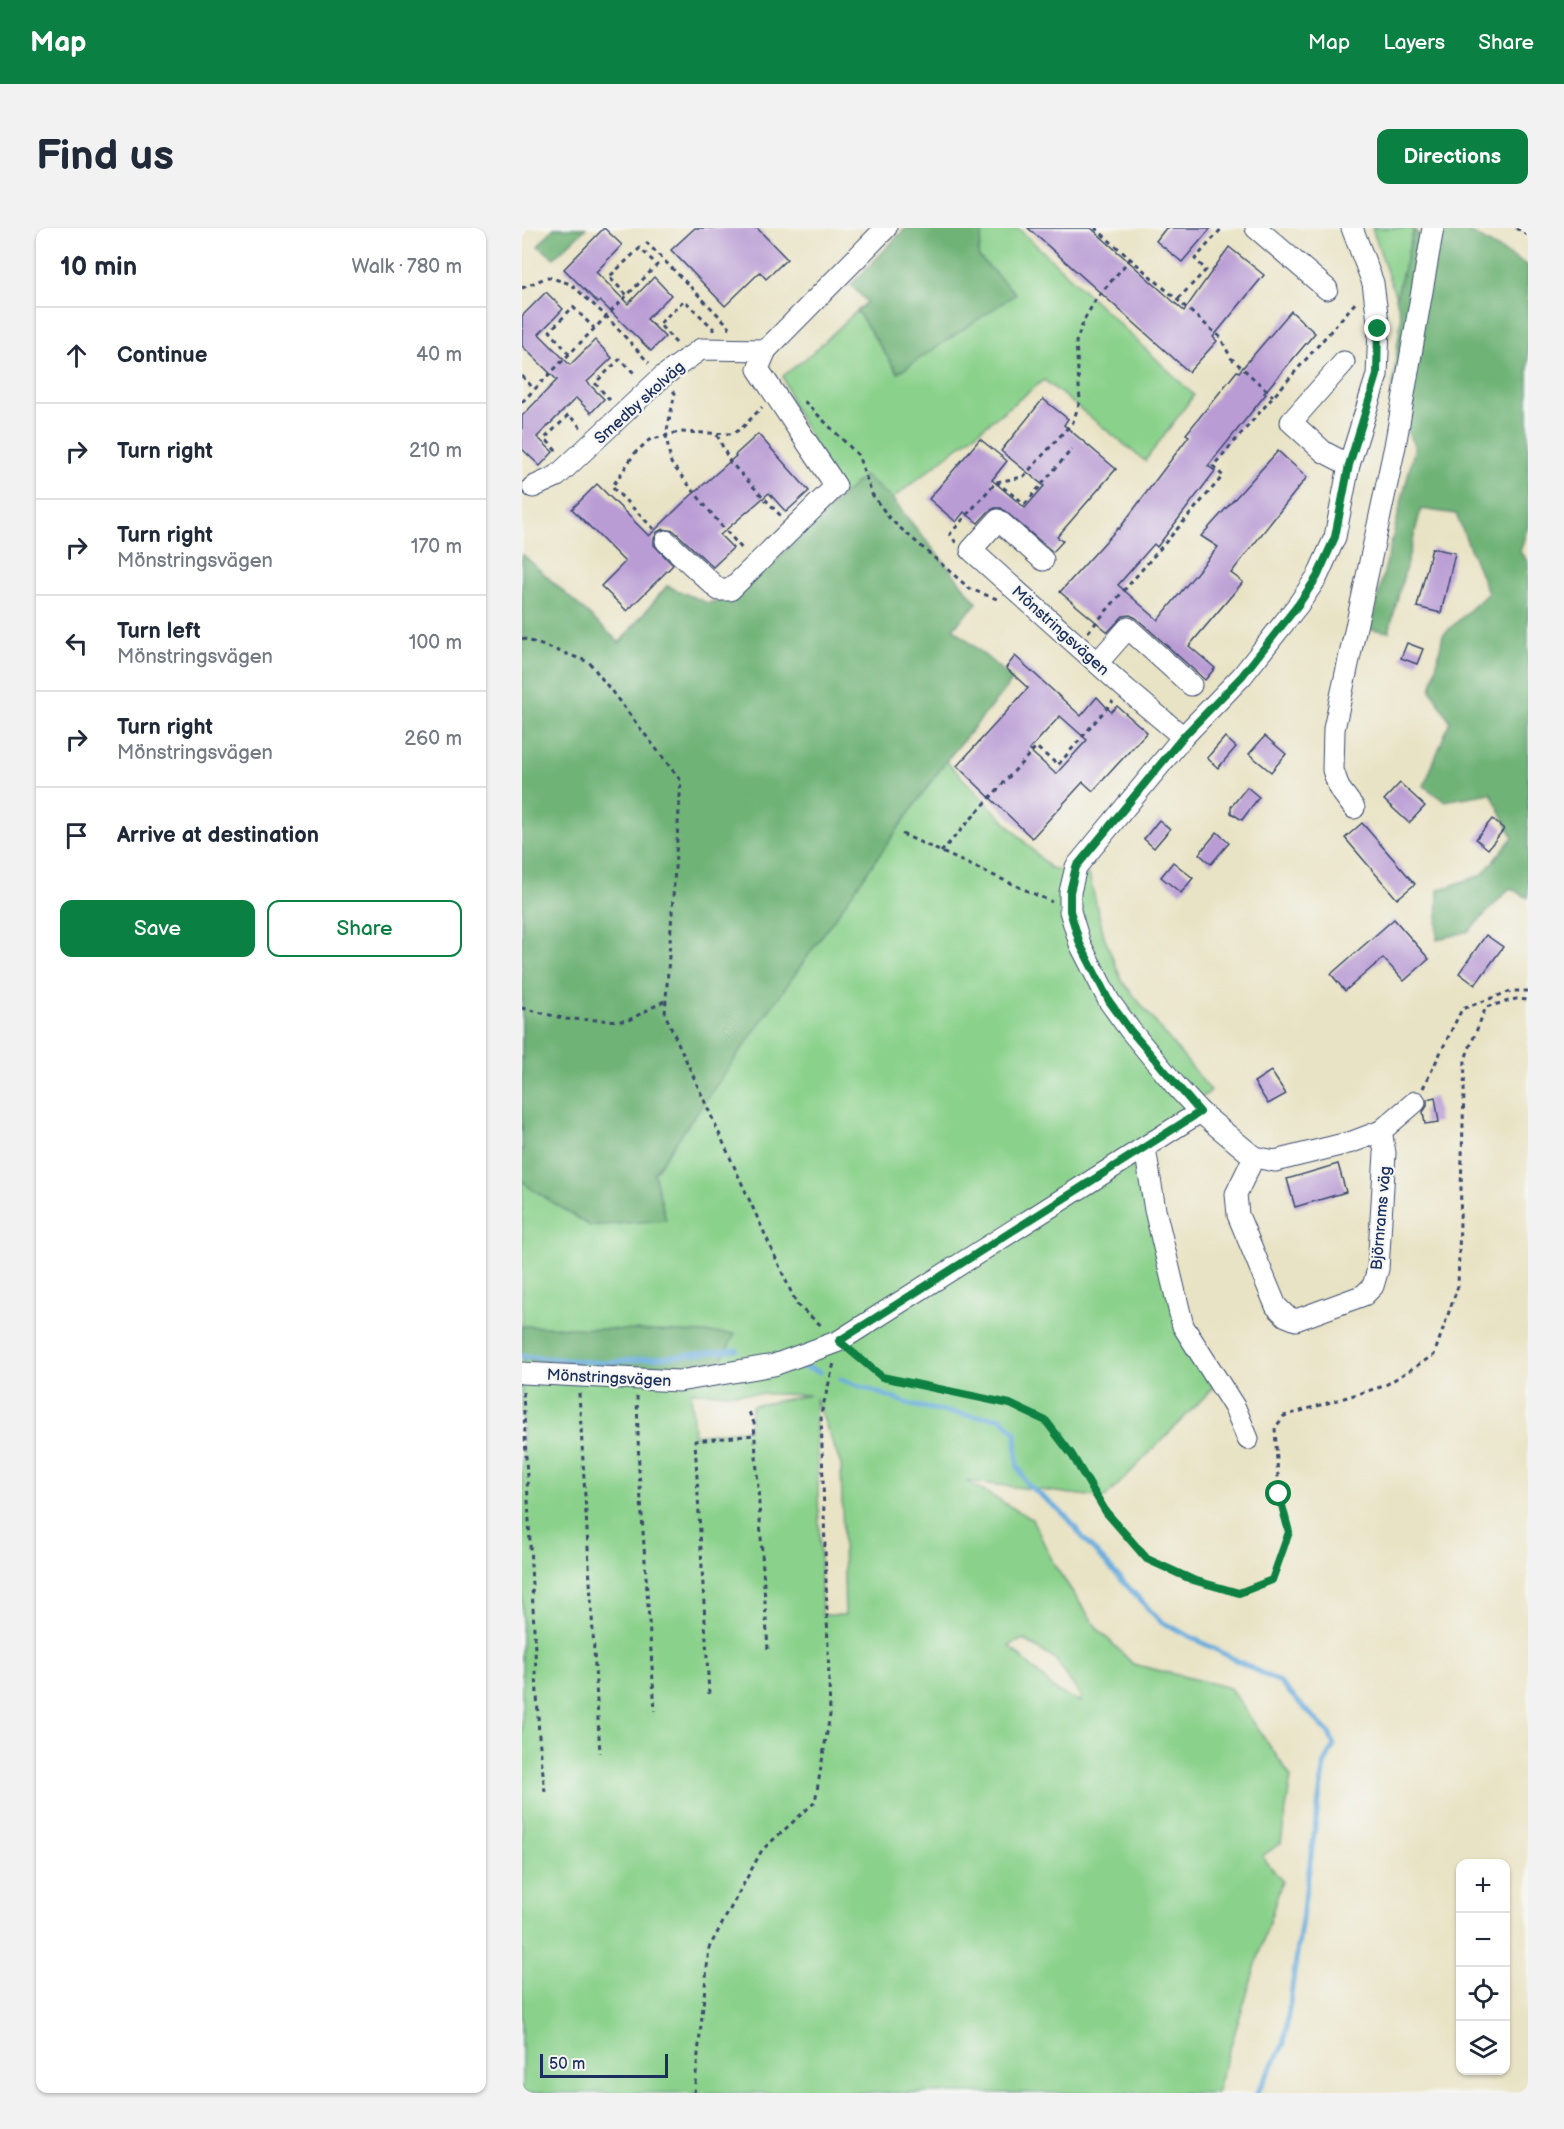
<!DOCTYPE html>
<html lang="en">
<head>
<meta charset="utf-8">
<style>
  body { margin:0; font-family:"Balsamiq Sans",sans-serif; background:#f2f2f3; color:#1f2937 }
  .controls { position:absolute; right:18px; bottom:18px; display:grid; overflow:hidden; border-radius:12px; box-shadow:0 2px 4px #0004 }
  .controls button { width:54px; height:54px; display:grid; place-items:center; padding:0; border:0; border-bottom:2px solid #e0e1e3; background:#fff; color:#1f2937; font:30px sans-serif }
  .scale { position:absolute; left:18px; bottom:15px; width:128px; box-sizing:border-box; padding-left:6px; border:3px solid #1b2f5e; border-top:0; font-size:16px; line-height:21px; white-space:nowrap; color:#1b2f5e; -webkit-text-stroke:4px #f6f6f2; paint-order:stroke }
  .stop { position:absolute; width:18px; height:18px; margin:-14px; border:4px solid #0b8043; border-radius:50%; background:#fff }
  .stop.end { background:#0b8043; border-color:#fff; box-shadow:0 2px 6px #0008 }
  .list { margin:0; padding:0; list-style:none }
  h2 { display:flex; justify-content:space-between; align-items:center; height:78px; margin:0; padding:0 24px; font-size:26px }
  h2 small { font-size:20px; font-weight:400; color:#747a83 }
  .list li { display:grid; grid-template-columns:39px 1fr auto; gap:18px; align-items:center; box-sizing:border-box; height:96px; padding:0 24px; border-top:2px solid #e0e1e3 }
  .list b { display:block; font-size:22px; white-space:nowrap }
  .list p { margin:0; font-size:20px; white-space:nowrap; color:#747a83 }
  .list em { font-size:20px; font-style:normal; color:#747a83 }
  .actions { display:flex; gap:12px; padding:18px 24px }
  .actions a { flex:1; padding:14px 0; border:2px solid #0b8043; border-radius:12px; text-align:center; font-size:21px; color:#0b8043 }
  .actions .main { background:#0b8043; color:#fff }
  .icon { flex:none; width:33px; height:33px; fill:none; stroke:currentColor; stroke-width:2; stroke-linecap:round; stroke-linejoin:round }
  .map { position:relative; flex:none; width:1006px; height:1865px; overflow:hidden; border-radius:12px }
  header { display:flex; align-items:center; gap:36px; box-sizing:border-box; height:84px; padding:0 30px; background:#0b8043; color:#fff }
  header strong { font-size:28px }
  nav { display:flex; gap:33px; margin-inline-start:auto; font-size:21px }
  .intro { display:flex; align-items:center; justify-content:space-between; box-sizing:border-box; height:144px; padding:0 36px }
  h1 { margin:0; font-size:42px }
  .button { padding:15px 27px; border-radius:12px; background:#0b8043; color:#fff; font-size:21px; font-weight:700 }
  main { display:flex; gap:36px; padding:0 36px }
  aside { flex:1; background:#fff; border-radius:12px; box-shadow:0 2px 4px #0004 }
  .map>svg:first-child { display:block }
</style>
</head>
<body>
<header>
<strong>Map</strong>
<nav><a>Map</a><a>Layers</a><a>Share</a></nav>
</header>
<div class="intro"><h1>Find us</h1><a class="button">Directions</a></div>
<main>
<aside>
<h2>10 min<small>Walk · 780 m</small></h2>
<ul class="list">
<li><svg class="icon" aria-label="ahead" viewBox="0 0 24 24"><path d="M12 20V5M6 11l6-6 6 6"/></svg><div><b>Continue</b></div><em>40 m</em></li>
<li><svg class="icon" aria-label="right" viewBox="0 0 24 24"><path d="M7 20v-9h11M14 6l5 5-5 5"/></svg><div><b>Turn right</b></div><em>210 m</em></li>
<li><svg class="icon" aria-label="right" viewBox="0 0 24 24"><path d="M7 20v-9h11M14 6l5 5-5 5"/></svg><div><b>Turn right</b><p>Mönstringsvägen</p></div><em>170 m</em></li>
<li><svg class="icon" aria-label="left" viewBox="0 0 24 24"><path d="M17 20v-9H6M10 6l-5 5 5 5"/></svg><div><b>Turn left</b><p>Mönstringsvägen</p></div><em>100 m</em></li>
<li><svg class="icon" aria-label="right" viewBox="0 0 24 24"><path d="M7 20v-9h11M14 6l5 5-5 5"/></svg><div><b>Turn right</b><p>Mönstringsvägen</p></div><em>260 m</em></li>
<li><svg class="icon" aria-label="arrive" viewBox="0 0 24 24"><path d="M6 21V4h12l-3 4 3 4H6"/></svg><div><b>Arrive at destination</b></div></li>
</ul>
<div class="actions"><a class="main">Save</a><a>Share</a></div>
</aside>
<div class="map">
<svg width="1006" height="1865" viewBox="0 0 1006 1865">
  <rect width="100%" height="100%" fill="#f6f6f2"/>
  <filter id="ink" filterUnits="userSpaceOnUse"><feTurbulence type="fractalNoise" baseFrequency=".0167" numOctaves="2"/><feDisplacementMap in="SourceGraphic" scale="12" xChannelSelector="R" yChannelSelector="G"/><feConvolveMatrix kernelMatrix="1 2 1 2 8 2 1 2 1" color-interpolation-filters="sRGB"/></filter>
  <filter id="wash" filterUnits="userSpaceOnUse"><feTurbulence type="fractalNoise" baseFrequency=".008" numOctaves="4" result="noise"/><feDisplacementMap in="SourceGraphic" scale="24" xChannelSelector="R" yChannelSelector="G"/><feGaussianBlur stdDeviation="1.35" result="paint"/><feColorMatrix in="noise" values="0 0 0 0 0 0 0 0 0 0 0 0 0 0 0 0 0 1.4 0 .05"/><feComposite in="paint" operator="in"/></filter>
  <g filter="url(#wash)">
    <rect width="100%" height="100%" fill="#e9e3c5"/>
    <g fill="#8ad18b" stroke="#528074" stroke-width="1.5" fill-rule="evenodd">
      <path d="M461,0H496L672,167L623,233L522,152L370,271L455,375L431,400L491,452L424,533L528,640L567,647L582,708L600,753L689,863L604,922L692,1159L583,1270L444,1253L510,1291L533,1338L575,1400L611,1436L708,1460L769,1549L759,1615L740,1628L760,1653L694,1865H0V326L97,415L145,358L185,375L214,370L320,267L271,178L261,148L289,126L335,83L376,145L493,66L456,28ZM169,1164L288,1167L230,1178L227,1201L172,1207ZM293,1169L319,1237L323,1387H300ZM501,1411L534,1432L557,1466L559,1474L536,1464L487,1418Z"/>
      <polygon points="850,0 892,0 874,70"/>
    </g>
    <g fill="#6fb377" stroke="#45716a" stroke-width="1.5">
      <polygon points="32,0 64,0 32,30 16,18"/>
      <polygon points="384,0 461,0 456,28 494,66 376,145 335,83 345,74 329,57"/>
      <polygon points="923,0 941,0 1006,38 1006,298 998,324 1006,334 1006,670 988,660 947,703 915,712 916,662 960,647 991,609 969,565 922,573 902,558 928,493 909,462 921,407 966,365 934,286 899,281 867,404 848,401 893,219 869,173 879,89 874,70 892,2 910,20"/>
      <polygon points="342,247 370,271 455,375 431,400 491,452 424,533 132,945 144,992 68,998 8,960 0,952 0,326 98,415 145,358 185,375 214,370"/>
      <polygon points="0,1098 213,1106 199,1133 141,1140 0,1132"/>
    </g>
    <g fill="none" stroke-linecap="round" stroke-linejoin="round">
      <g stroke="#68acdd" stroke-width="5">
        <polyline points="0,1128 81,1135 215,1122"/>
        <polyline points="274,1137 298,1144"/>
        <polyline points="318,1151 393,1178 449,1188 479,1190 494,1205 495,1237 505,1256 545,1289 566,1316 638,1393 757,1454 807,1505 812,1517 802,1537 762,1816 735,1865"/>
      </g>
    </g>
    <g id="blocks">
      <g fill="#b99cd4" fill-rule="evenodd">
        <polygon points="82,0 100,17 74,44 106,76 132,49 149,67 125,91 143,109 129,123 78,73 76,75 42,41"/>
        <polygon points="173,0 235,0 265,31 244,51 238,44 203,78 149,22"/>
        <polygon points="506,0 569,0 662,83 707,19 742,47 691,109 695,113 667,144"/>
        <polygon points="644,0 689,0 660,34 634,13"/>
        <polygon points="24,64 41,81 17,106 48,137 73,112 90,130 65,154 82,171 69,185 54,170 15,209 31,224 18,238 0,221 0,188 35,152 0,118 0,88"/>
        <polygon points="769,83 793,105 742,165 744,166 686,238 693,243 635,319 632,316 596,357 636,392 696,319 679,308 756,223 785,249 709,345 721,354 667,418 693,440 683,452 614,390 608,387 601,388 586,404 538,364 596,300 597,301 667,208 664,206 715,143 717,144"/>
        <polygon points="521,171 546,191 542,197 594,241 535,309 541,313 531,324 479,280 473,280 467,283 456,295 442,284 434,294 407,271 458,211 485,233 470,252 503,280 522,258 479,223"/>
        <polygon points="236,206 287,263 264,284 247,265 198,307 211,320 191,339 152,303 141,301 135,304 132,311 132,317 151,337 105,383 79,358 103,334 50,281 75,256 127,308 164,272 214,228 213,227"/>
        <polygon points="910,320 933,325 919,385 895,379"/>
        <polygon points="885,415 901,421 895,436 879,430"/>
        <path d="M493,428L559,488L575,469L589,484L595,478L625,504L571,563L561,554L510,610L435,538L506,460L484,440ZM538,488L565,512L534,546L507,522Z"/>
        <polygon points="743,508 764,526 749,544 727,526"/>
        <polygon points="703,509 714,519 696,540 685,530"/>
        <polygon points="878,555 903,578 887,595 862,572"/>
        <polygon points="725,559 737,569 720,592 709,585 709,579"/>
        <polygon points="970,591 982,601 966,621 954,611"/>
        <polygon points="637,592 648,601 632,620 622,611"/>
        <polygon points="840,595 893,656 875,671 823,610"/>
        <polygon points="695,604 707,615 689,636 677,626"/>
        <polygon points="651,634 671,650 659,665 639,649"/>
        <polygon points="872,691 907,731 882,753 861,730 823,763 809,746"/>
        <polygon points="964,707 981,719 953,757 937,745"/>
        <polygon points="749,843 764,866 746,876 732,854"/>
        <polygon points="913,869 917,894 903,896 901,884 905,878 905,871"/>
        <polygon points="816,936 824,964 773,979 765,951"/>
      </g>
    </g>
  </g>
  <g filter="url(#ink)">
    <use href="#blocks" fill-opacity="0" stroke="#3a4a6d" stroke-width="1.5"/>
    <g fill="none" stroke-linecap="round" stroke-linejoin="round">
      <defs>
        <g id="minor">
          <polyline points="734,0 805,61"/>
          <polyline points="830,0 851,55 857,101 855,147 827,237 813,309 795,349 776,377 720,448 661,509 554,639 548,664 548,683 558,716 587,773 608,802 654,858 678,884 732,929 753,933 830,914 859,903 893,874"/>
          <polyline points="822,134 769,194 802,224 827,237"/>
          <polyline points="11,259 35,248 140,149 179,121 244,122"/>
          <polyline points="144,313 197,362 208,362 314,258 236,141 244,122 364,0"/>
          <polyline points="521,332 476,292 449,322 603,460 661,509"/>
          <polyline points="576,434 606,400 669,457"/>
          <polyline points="832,580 817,560 811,542 812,501 873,218 911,0"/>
          <polyline points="623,920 633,982 661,1098 713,1180 726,1211"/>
          <polyline points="732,929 714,966 716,987 754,1078 764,1088 774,1092 842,1067 851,1058 856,1041 863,925 859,903"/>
          <polyline points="0,1145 157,1153 252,1137 317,1113 678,884"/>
        </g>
      </defs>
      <use href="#minor" stroke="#3a4a6d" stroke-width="23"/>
      <g stroke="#3a4a6d" stroke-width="3" stroke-dasharray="4.5 4.5" stroke-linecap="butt">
        <polyline points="573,0 698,109 709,130 751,168"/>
        <polyline points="994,0 1006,7"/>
        <polyline points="124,14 206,97 207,102"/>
        <polyline points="0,60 26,49 49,56 84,88 127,135"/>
        <polyline points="656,71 684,42 673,31 700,0"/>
        <polyline points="154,115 137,96 162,72 191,100 191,103"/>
        <polyline points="47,126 28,103 51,79 72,100"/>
        <polyline points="0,148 12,161"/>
        <polyline points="151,163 153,165 144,207 149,235 198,296 222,323"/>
        <polyline points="88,172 73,155 98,131 114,147"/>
        <polyline points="282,173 336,227 350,266 368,291 448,361 475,371"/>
        <polyline points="0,174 135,37 118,20 87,49 105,67"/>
        <polyline points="195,207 208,234 259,288"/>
        <polyline points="34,223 23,210 47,187 59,200"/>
        <polyline points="474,254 503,276 550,221"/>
        <polyline points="132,301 90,259 113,225 127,212 157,204 210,206 220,200 240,179"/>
        <polyline points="434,315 428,306 474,254 501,249 551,194 558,173 554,114 562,92 574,71 608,31"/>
        <polyline points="566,404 701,248 691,238 834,74"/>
        <polyline points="0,410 67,434 159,553 143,786 275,1077 301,1099"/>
        <polyline points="380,606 530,674"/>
        <polyline points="419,624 514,519 536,537 591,473"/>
        <polyline points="0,780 44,791 105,793 144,772"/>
        <polyline points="901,860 940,781 989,763 1006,763"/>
        <polyline points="331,1124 360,1149 487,1176 524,1193 550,1227 584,1284 625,1331 671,1352 717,1365 750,1352 767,1303 757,1266 753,1200 762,1188 862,1158 912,1127 936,1058 943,831 964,779 994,771 1006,772"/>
        <polyline points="1,1164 17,1509 23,1564"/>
        <polyline points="57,1165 78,1525"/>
        <polyline points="115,1168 117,1243 133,1483"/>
        <polyline points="227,1184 232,1195 246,1422"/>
        <polyline points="187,1466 173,1213 233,1207"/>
        <polyline points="172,1865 187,1720 240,1622 293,1574 308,1487 299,1186 312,1135"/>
      </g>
      <use href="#minor" stroke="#fff" stroke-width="21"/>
    </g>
  </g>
  <g fill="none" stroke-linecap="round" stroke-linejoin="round" filter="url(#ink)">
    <polyline stroke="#0b8043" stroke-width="8" points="757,1266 767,1304 750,1352 717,1365 671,1352 625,1331 584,1284 550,1227 524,1193 488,1176 360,1149 317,1113 678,884 608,802 587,773 558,716 548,683 548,664 554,639 661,509 720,448 776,377 795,349 813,309 827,237 855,147 856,101"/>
  </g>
  <g text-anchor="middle" stroke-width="4.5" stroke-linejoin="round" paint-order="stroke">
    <g font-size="16" fill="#1b2f5e" stroke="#f6f6f2">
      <text transform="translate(117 174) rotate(-42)" y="6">Smedby skolväg</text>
      <text transform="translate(539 402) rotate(42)" y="6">Mönstringsvägen</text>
      <text transform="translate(858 990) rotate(-85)" y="6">Björnrams väg</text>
      <text transform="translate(87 1149) rotate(3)" y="6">Mönstringsvägen</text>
    </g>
  </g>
</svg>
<div class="controls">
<button>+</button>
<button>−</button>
<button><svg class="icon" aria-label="locate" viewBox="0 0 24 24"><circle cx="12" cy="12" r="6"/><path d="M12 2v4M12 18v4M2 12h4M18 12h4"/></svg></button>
<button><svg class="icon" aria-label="layers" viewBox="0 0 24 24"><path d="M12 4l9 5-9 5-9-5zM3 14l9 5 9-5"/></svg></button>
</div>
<div class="scale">50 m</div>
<div class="stop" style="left:757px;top:1266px"></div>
<div class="stop end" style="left:856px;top:101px"></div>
</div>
</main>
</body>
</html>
